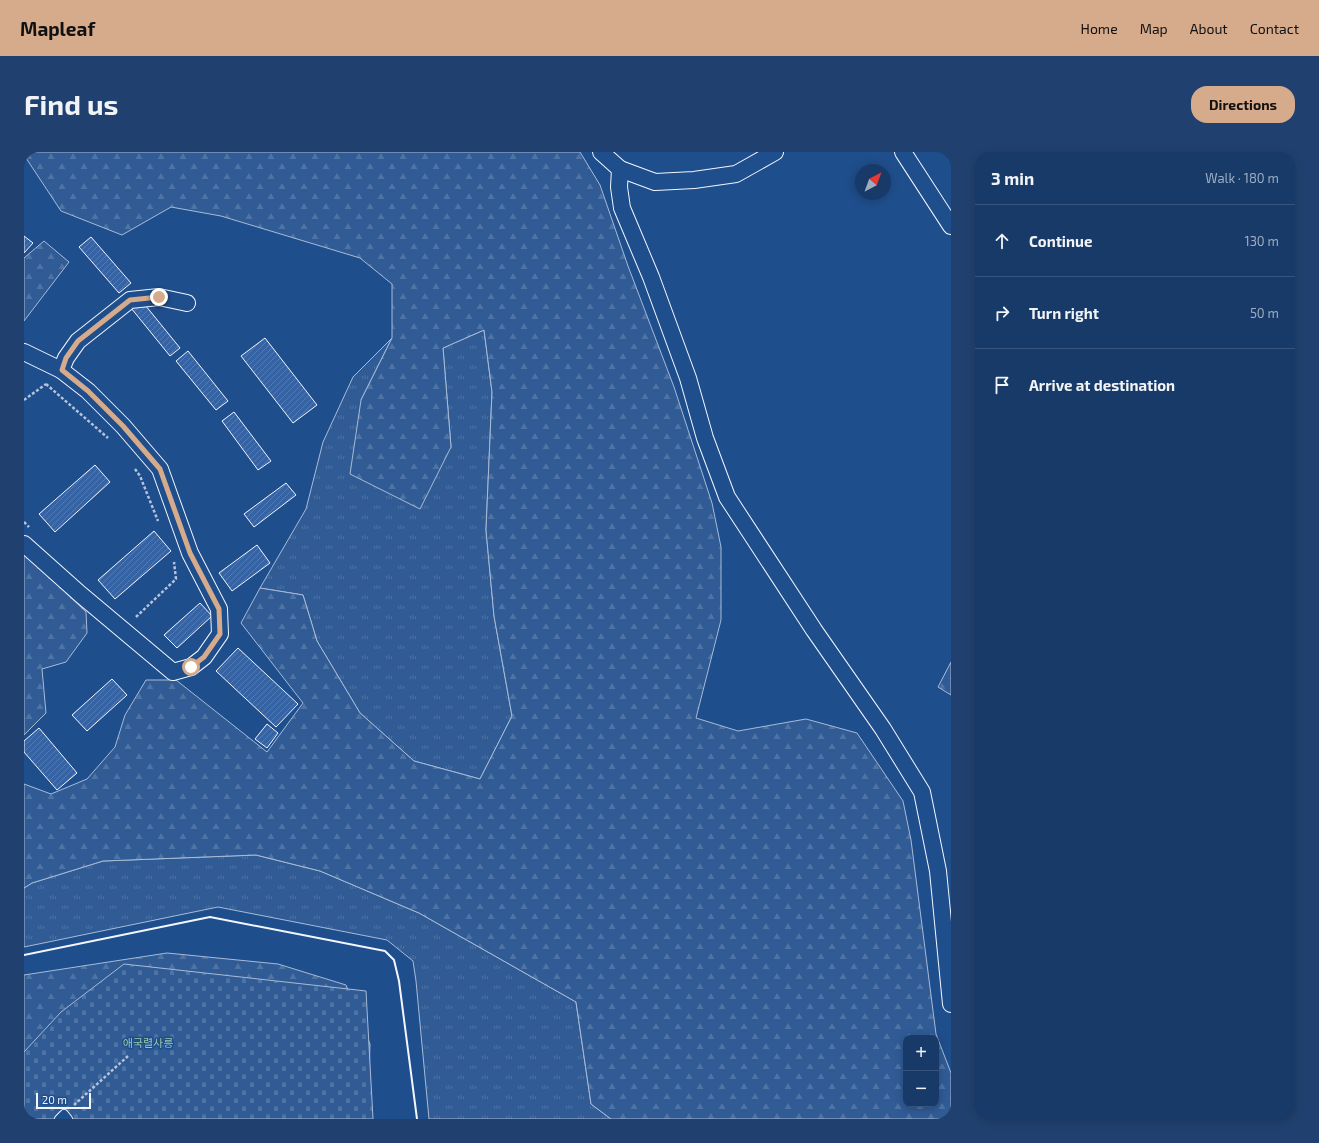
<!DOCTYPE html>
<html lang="en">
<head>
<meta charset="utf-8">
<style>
  body { margin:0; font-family:"Exo 2","Noto Sans KR",sans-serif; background:#20416f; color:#f1f3f6 }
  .controls { position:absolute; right:12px; bottom:12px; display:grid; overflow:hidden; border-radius:8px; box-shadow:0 2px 10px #0003 }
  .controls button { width:36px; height:36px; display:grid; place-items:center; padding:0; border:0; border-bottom:1px solid #36547d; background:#173a69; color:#f1f3f6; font:20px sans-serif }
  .compass { position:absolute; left:831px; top:12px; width:36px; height:36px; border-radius:50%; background:#173a69; box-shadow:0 2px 10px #0003; rotate:41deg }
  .scale { position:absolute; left:12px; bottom:10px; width:55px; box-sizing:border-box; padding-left:4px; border:2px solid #f2f6ff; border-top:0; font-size:11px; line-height:14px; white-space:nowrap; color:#f2f6ff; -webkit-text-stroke:3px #1f4e8c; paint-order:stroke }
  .stop { position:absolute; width:12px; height:12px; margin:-9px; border:3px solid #d6ab8b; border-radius:50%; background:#fff }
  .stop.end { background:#d6ab8b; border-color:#fff; box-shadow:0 1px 4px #0008 }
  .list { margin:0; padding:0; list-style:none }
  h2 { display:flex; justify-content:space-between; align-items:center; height:52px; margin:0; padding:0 16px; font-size:17px }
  h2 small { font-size:13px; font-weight:400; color:#9eadc0 }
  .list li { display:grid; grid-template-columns:26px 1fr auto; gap:12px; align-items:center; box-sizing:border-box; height:72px; padding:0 16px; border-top:1px solid #36547d }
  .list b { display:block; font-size:15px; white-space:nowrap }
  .list em { font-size:13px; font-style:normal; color:#9eadc0 }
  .icon { flex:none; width:22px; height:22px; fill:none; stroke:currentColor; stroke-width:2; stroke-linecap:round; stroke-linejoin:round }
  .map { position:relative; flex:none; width:927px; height:967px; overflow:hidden; border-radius:16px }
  header { display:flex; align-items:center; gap:24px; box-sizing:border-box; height:56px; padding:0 20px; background:#d6ab8b; color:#111 }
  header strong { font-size:19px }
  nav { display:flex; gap:22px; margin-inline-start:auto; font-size:14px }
  .intro { display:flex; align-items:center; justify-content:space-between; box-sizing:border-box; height:96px; padding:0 24px }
  h1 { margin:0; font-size:28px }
  .button { padding:10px 18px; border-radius:16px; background:#d6ab8b; color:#111; font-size:14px; font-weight:700 }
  main { display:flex; gap:24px; padding:0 24px }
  aside { flex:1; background:#173a69; border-radius:16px; box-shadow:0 2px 10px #0003 }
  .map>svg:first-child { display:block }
</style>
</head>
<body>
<header>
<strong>Mapleaf</strong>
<nav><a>Home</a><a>Map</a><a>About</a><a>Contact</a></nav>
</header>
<div class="intro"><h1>Find us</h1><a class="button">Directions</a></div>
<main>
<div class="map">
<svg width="927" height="967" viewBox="0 0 927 967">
  <defs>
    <pattern id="grass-tufts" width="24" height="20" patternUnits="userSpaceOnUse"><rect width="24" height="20" fill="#305b95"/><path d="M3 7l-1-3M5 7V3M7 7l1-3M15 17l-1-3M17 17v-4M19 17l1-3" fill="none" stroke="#4e73a5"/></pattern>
    <pattern id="forest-firs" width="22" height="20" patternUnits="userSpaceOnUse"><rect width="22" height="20" fill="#305b95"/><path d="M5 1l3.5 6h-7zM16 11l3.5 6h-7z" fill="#4e73a5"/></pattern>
    <pattern id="cemetery-stones" width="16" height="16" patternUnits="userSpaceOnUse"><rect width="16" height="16" fill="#305b95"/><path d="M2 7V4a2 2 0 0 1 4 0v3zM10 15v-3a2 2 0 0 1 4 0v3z" fill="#4e73a5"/></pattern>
    <pattern id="building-hatch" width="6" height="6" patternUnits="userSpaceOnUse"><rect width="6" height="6" fill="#3563a3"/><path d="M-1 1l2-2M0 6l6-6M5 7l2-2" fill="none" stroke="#537ab1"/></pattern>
  </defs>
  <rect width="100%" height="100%" fill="#1f4e8c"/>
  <g fill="url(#grass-tufts)" stroke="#a8bbd7">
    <polygon points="460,178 468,240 462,378 470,464 488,564 456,627 390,609 336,561 293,489 279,443 236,436 282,357 299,290 329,225 368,186 337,248 427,295 419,196"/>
    <polygon points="232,703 296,719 395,761 552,850 567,952 587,967 405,967 392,829 389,809 363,788 194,755 0,795 0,736 8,731 79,709"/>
  </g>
  <g fill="url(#forest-firs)" stroke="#a8bbd7" fill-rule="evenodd">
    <path d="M0,0H556L576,33L604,114L650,235L688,351L697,395V468L672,566L714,579L782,567L833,581L879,649L887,688L912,882L927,921V967H587L567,952L552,850L395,761L296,719L232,703L79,709L8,731L0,736V632L27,642L63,627L91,595L101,563L122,528H152L243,600L279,551L217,471L236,436L279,443L293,489L336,561L390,609L456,627L488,564L470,464L462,378L468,240L460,178L419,196L427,295L396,357L326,322L337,248L368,186V132L336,106L197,64L147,55L98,83L37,59L0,3ZM882,886H912V952H882Z"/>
    <polygon points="20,89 45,110 0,169 0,106"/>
    <polygon points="0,400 62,460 63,481 42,510 18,517 22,561 0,583"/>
    <polygon points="927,510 927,543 914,535"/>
    <polygon points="143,801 254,812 322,833 346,892 344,967 0,927 0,823"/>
  </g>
  <polygon fill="url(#cemetery-stones)" stroke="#a8bbd7" points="100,812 342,839 349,967 0,967 0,900 37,860"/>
  <g fill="url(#building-hatch)" stroke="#f2f6ff">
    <polygon points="0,84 9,91 0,101"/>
    <polygon points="67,85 107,131 95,141 55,95"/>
    <polygon points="117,148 156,196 146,204 107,156"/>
    <polygon points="241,186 293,253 269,271 217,204"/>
    <polygon points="164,199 204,249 192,258 152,209"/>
    <polygon points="210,260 247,309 234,318 198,269"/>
    <polygon points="71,313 86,330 31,380 15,362"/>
    <polygon points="262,331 272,343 230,375 220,362"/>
    <polygon points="130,379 147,399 91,447 74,428"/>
    <polygon points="233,393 246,411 208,439 195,421"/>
    <polygon points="176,451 188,464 153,496 140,483"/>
    <polygon points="214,496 274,552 252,575 192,519"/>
    <polygon points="88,527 103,543 63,579 48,563"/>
    <polygon points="243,572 254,581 243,596 231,587"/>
    <polygon points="15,576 53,621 33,638 0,600 0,589"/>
  </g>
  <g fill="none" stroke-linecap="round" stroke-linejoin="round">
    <defs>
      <polyline id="service" points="35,967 40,962 44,967"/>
      <g id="minor">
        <polyline points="577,0 596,17 631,30 670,28 712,22 751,0"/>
        <polyline points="879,0 927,74"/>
        <polyline points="596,17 595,35 598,56 627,125 664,226 681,286 703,345 790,478 859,577 898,640 914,719 927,852"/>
        <polyline points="0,200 37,218"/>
        <polyline points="0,392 56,442 149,520 167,515 180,505 196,482 195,457 166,401 136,317 99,274 64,239 37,218 42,206 54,189 106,148 135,145 163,151"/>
      </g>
    </defs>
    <use href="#service" stroke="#f2f6ff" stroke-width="10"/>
    <use href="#minor" stroke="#f2f6ff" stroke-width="18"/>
    <g stroke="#b3c4dc" stroke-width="2.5" stroke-dasharray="3 2" stroke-linecap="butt">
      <polyline points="22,232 84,286"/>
      <polyline points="0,248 22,232"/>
      <polyline points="111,317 116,324 134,369"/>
      <polyline points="0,370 5,375"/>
      <polyline points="112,465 152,427 150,410"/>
      <polyline points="50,953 104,904"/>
    </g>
    <use href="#service" stroke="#1f4e8c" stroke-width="8"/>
    <use href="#minor" stroke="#1f4e8c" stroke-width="16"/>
    <polyline stroke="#f2f6ff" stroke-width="2" points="0,803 186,765 361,799 370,808 375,829 393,967"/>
  </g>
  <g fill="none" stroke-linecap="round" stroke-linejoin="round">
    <polyline stroke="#d6ab8b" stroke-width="5" points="135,145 106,148 54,189 42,206 38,218 64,239 99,274 136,317 166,401 195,457 196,482 180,505 167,515"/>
  </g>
  <g text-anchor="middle" stroke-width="3" stroke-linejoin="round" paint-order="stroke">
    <g font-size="11" fill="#97c8a6" stroke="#1f4e8c">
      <text x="124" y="895">애국렬사릉</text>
    </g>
  </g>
</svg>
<div class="controls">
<button>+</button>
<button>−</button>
</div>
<svg class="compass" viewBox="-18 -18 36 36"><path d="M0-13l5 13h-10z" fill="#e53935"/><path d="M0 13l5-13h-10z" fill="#9eadc0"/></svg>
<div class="scale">20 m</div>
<div class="stop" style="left:167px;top:515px"></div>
<div class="stop end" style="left:135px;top:145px"></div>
</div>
<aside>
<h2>3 min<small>Walk · 180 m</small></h2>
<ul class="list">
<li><svg class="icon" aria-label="ahead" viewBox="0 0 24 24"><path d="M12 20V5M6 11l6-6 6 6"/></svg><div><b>Continue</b></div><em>130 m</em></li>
<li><svg class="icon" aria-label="right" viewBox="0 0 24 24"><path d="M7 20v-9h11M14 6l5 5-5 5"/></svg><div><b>Turn right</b></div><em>50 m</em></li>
<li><svg class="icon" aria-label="arrive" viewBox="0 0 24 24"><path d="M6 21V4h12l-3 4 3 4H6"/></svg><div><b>Arrive at destination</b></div></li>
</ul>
</aside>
</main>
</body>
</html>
